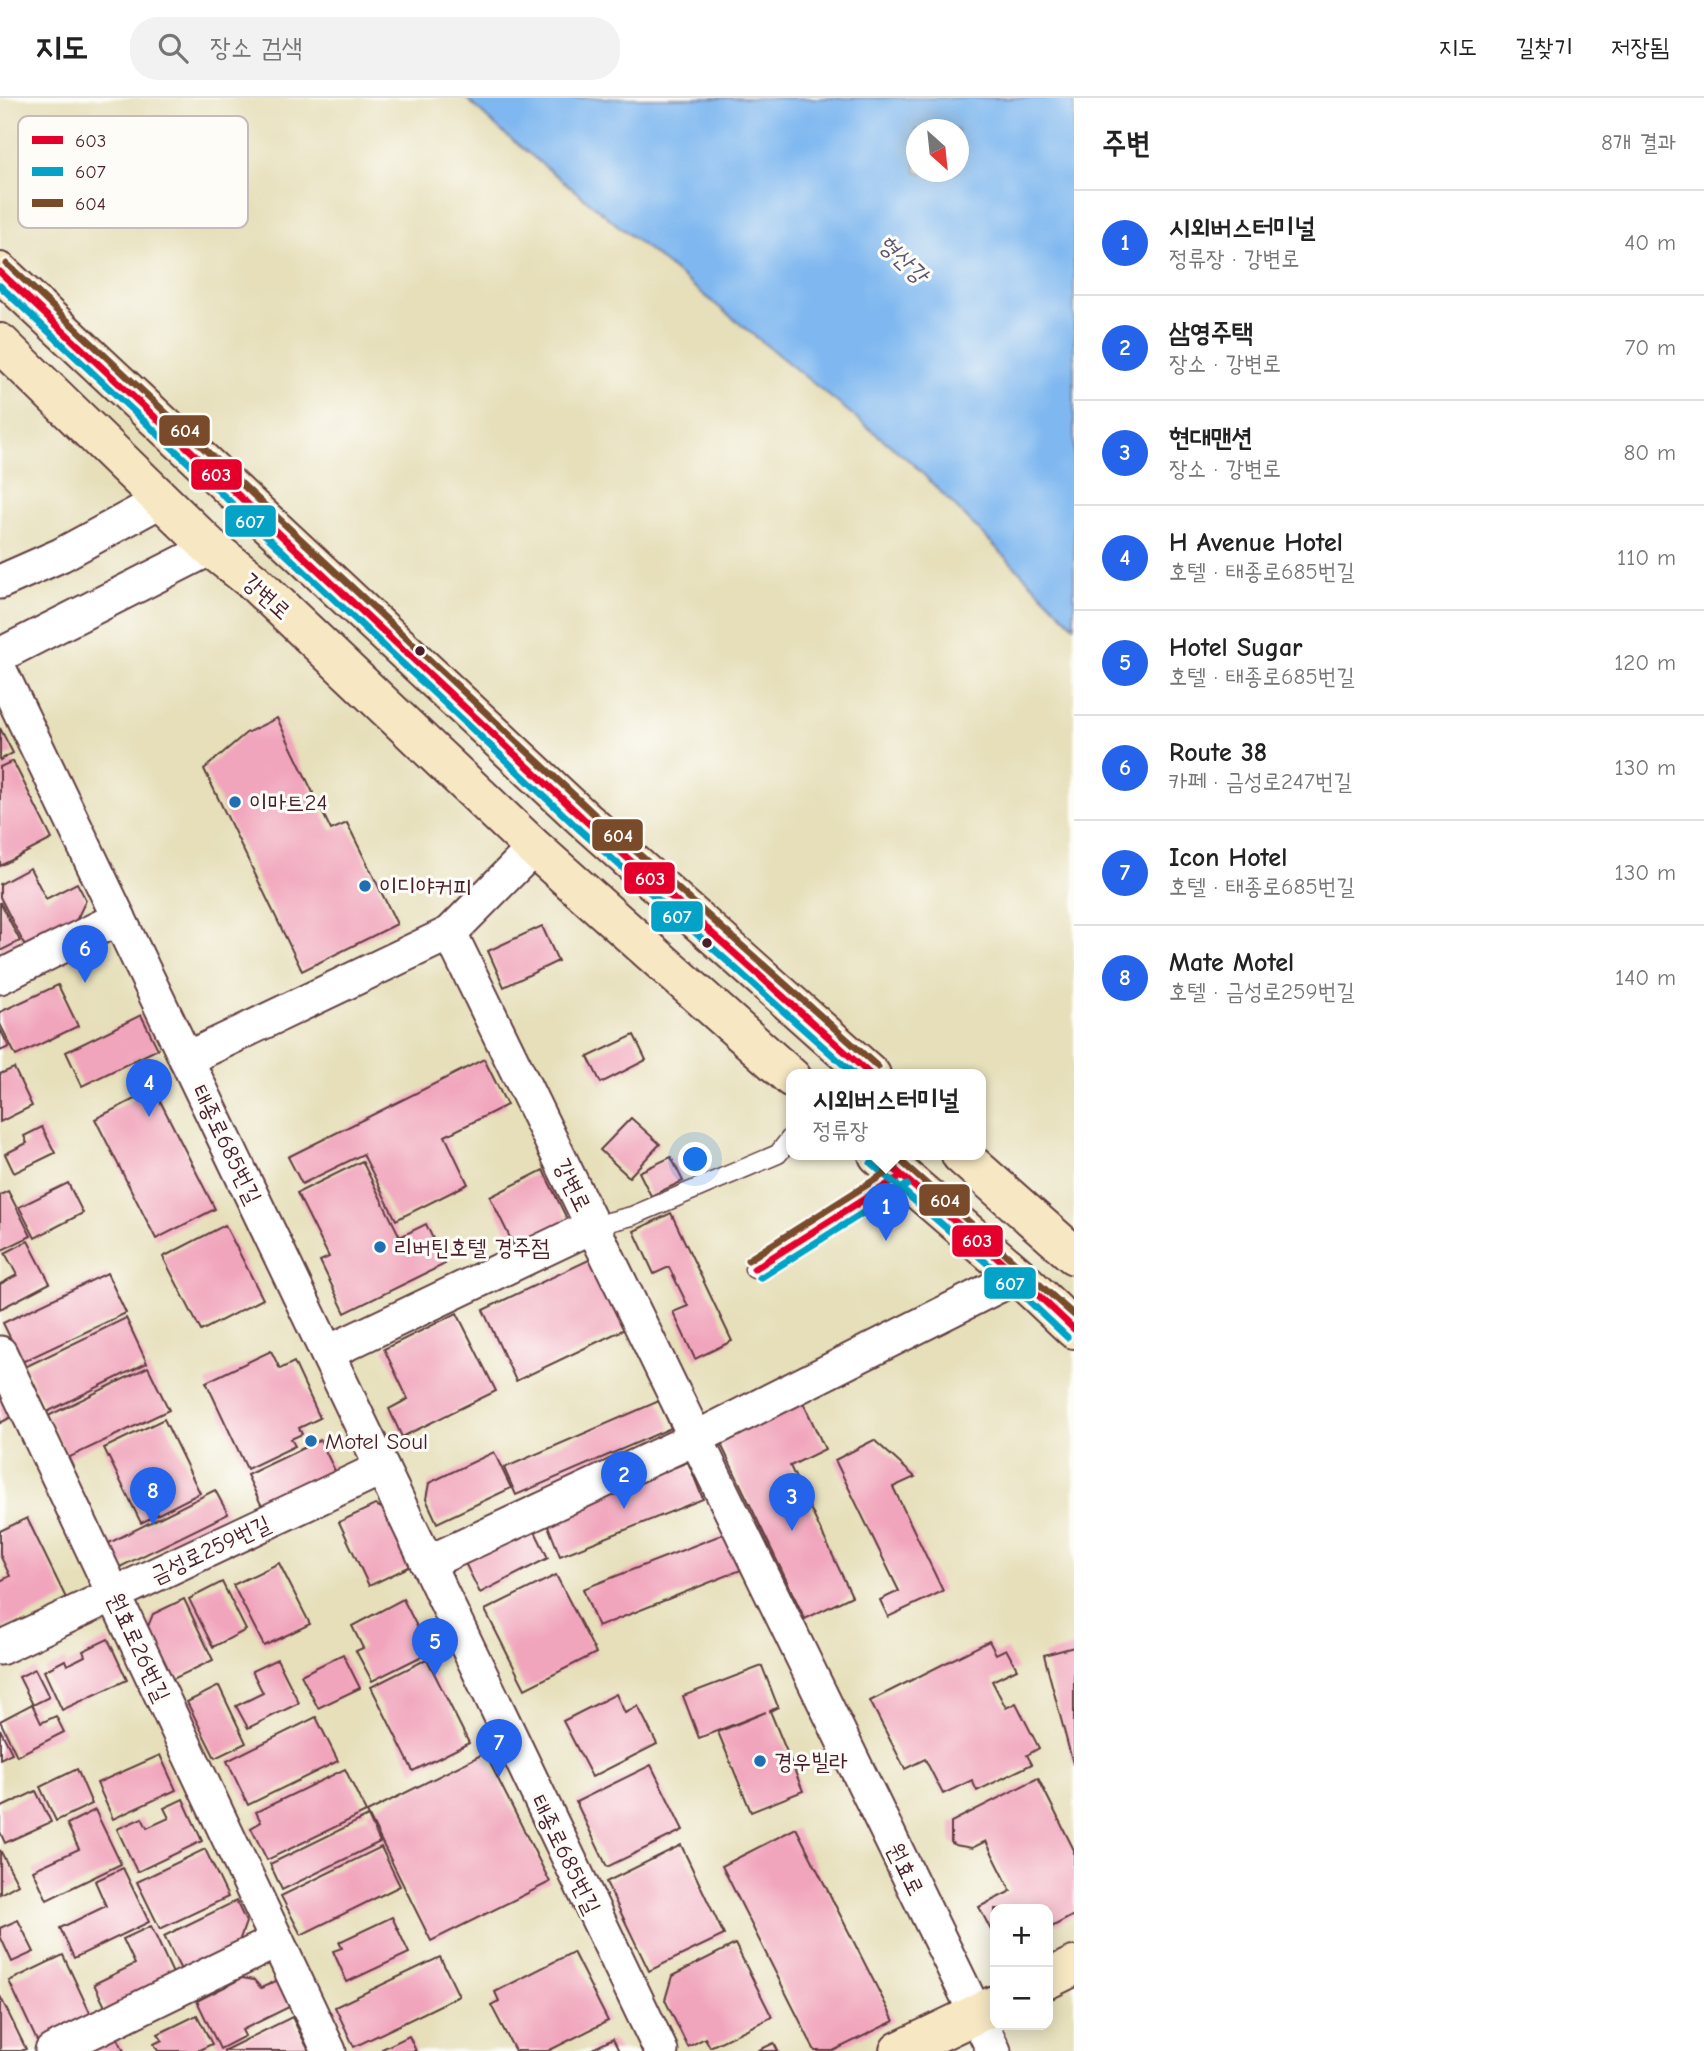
<!DOCTYPE html>
<html lang="ko">
<head>
<meta charset="utf-8">
<style>
  body { margin:0; font-family:"Comic Neue","Poor Story",sans-serif; background:#f2f2f2; color:#222 }
  .controls { position:absolute; right:21px; bottom:21px; display:grid; overflow:hidden; border-radius:14px; box-shadow:0 4px 18px #0003 }
  .controls button { width:63px; height:63px; display:grid; place-items:center; padding:0; border:0; border-bottom:2px solid #e0e0e0; background:#fff; color:#222; font:35px sans-serif }
  .compass { position:absolute; left:906px; top:21px; width:63px; height:63px; border-radius:50%; background:#fff; box-shadow:0 4px 18px #0003; rotate:153deg }
  .you { position:absolute; left:696px; top:1062px; width:24px; height:24px; margin:-18px; border:5px solid #fff; border-radius:50%; background:#1a73e8; box-shadow:0 0 0 10px #1a73e833 }
  .badge { display:grid; place-items:center; width:46px; height:46px; border-radius:50%; background:#2563eb; color:#fff; font-size:23px; font-weight:700 }
  .pin { position:absolute; translate:-50% -58px; filter:drop-shadow(0 2px 4px #0008) }
  .pin::after { content:''; position:absolute; top:37px; width:24px; height:21px; background:inherit; clip-path:polygon(0 0,100% 0,50% 100%) }
  .popup { position:absolute; left:786px; top:971px; width:200px; height:91px; box-sizing:border-box; display:grid; place-content:center; border-radius:14px; background:#fff; filter:drop-shadow(0 2px 5px #0005); font-size:23px; white-space:nowrap; color:#767676 }
  .popup b { font-size:26px; color:#222 }
  .popup::after { content:''; position:absolute; left:50%; top:100%; margin-left:-14px; border:14px solid transparent; border-top-color:#fff }
  .list { margin:0; padding:0; list-style:none }
  h2 { display:flex; justify-content:space-between; align-items:center; height:91px; margin:0; padding:0 28px; font-size:30px }
  h2 small { font-size:23px; font-weight:400; color:#767676 }
  .list li { display:grid; grid-template-columns:46px 1fr auto; gap:21px; align-items:center; box-sizing:border-box; height:105px; padding:0 28px; border-top:2px solid #e0e0e0 }
  .list b { display:block; font-size:26px; white-space:nowrap }
  .list p { margin:0; font-size:23px; white-space:nowrap; color:#767676 }
  .list em { font-size:23px; font-style:normal; color:#767676 }
  .icon { flex:none; width:38px; height:38px; fill:none; stroke:currentColor; stroke-width:2; stroke-linecap:round; stroke-linejoin:round }
  .map { position:relative; flex:none; width:1074px; height:1953px; overflow:hidden }
  header { display:flex; align-items:center; gap:42px; box-sizing:border-box; height:98px; padding:0 35px; background:#fff; border-bottom:2px solid #e0e0e0 }
  header strong { font-size:33px }
  nav { display:flex; gap:38px; margin-inline-start:auto; font-size:24px }
  .search { width:490px; height:63px; background:#f2f2f2; display:flex; align-items:center; gap:18px; box-sizing:border-box; padding:0 24px; border-radius:28px; color:#767676; font-size:26px }
  main { display:flex }
  aside { flex:1; background:#fff }
  .map>svg:first-child { display:block }
</style>
</head>
<body>
<header>
<strong>지도</strong>
<div class="search"><svg class="icon" aria-label="search" viewBox="0 0 24 24"><circle cx="10" cy="10" r="6"/><path d="M15 15l6 6"/></svg>장소 검색</div>
<nav><a>지도</a><a>길찾기</a><a>저장됨</a></nav>
</header>
<main>
<div class="map">
<svg width="1074" height="1953" viewBox="0 0 1074 1953">
  <rect width="100%" height="100%" fill="#fdfcf7"/>
  <filter id="ink" filterUnits="userSpaceOnUse"><feTurbulence type="fractalNoise" baseFrequency=".0143" numOctaves="2"/><feDisplacementMap in="SourceGraphic" scale="14" xChannelSelector="R" yChannelSelector="G"/><feConvolveMatrix kernelMatrix="1 2 1 2 8 2 1 2 1" color-interpolation-filters="sRGB"/></filter>
  <filter id="wash" filterUnits="userSpaceOnUse"><feTurbulence type="fractalNoise" baseFrequency=".00686" numOctaves="4" result="noise"/><feDisplacementMap in="SourceGraphic" scale="28" xChannelSelector="R" yChannelSelector="G"/><feGaussianBlur stdDeviation="1.57" result="paint"/><feColorMatrix in="noise" values="0 0 0 0 0 0 0 0 0 0 0 0 0 0 0 0 0 1.4 0 .05"/><feComposite in="paint" operator="in"/></filter>
  <g filter="url(#wash)">
    <rect width="100%" height="100%" fill="#e6dfba"/>
    <path fill="#7fb8f0" stroke="#646c8e" stroke-width="2" fill-rule="evenodd" d="M466,0H1074V528L912,365L501,33ZM916,32H958V74H916Z"/>
    <g id="blocks">
      <g fill="#f1a5bc">
        <polygon points="277,620 331,732 347,725 397,826 302,873 204,671 246,635"/>
        <polygon points="0,630 13,655 0,662"/>
        <polygon points="13,663 52,741 0,768 0,669"/>
        <polygon points="30,770 46,801 77,785 86,802 75,825 26,850 0,799 0,786"/>
        <polygon points="0,804 20,843 0,853"/>
        <polygon points="542,828 558,863 504,889 488,853"/>
        <polygon points="58,887 78,928 16,958 0,926 0,914"/>
        <polygon points="141,917 158,951 82,988 66,954"/>
        <polygon points="0,931 9,949 0,953"/>
        <polygon points="634,937 646,962 601,985 588,959"/>
        <polygon points="484,961 507,1007 445,1038 468,1086 396,1122 363,1056 302,1086 288,1059"/>
        <polygon points="14,970 32,1008 0,1024 0,976"/>
        <polygon points="154,991 215,1111 156,1141 95,1021"/>
        <polygon points="631,1020 660,1046 629,1079 600,1052"/>
        <polygon points="42,1029 55,1055 14,1075 5,1056 27,1045 24,1038"/>
        <polygon points="671,1059 683,1083 651,1098 639,1074"/>
        <polygon points="362,1063 400,1139 426,1126 445,1166 345,1215 320,1163 329,1159 297,1095"/>
        <polygon points="543,1072 570,1127 517,1154 490,1099"/>
        <polygon points="68,1085 83,1115 35,1140 19,1109"/>
        <polygon points="8,1093 31,1138 0,1153 0,1097"/>
        <polygon points="671,1115 732,1243 695,1261 673,1214 688,1208 669,1169 654,1176 634,1133"/>
        <polygon points="225,1127 263,1201 201,1233 163,1159"/>
        <polygon points="28,1143 50,1185 0,1211 0,1186 17,1177 5,1155"/>
        <polygon points="593,1160 627,1230 516,1283 483,1212"/>
        <polygon points="107,1175 126,1215 22,1264 3,1225"/>
        <polygon points="457,1215 496,1293 402,1339 389,1311 408,1301 384,1251"/>
        <polygon points="126,1220 147,1265 47,1314 25,1269"/>
        <polygon points="271,1253 280,1271 294,1264 320,1320 299,1330 302,1336 291,1341 295,1348 247,1371 206,1284"/>
        <polygon points="148,1269 169,1312 68,1360 48,1318"/>
        <polygon points="0,1282 17,1316 0,1325"/>
        <polygon points="800,1298 825,1351 790,1368 852,1498 805,1521 717,1338"/>
        <polygon points="659,1303 671,1330 516,1397 504,1370"/>
        <polygon points="164,1321 200,1395 141,1425 104,1350"/>
        <polygon points="320,1342 339,1381 266,1417 247,1377"/>
        <polygon points="874,1342 915,1379 893,1389 943,1493 888,1519 880,1502 899,1493 835,1362"/>
        <polygon points="494,1354 511,1390 437,1425 426,1401 429,1385"/>
        <polygon points="688,1364 703,1401 560,1458 545,1420"/>
        <polygon points="215,1392 228,1416 118,1470 107,1446"/>
        <polygon points="375,1407 384,1411 411,1468 369,1488 339,1424"/>
        <polygon points="27,1420 66,1500 0,1532 0,1483 10,1478 0,1457 0,1433"/>
        <polygon points="530,1423 548,1460 480,1495 461,1457"/>
        <polygon points="726,1435 741,1472 598,1529 583,1491"/>
        <polygon points="279,1465 310,1526 264,1548 233,1487"/>
        <polygon points="556,1477 596,1555 525,1591 485,1512"/>
        <polygon points="222,1484 246,1532 213,1549 189,1501"/>
        <polygon points="184,1501 213,1562 171,1582 147,1531 153,1516"/>
        <polygon points="403,1501 430,1554 372,1583 356,1553 363,1550 352,1528"/>
        <polygon points="108,1541 127,1582 62,1612 44,1573 65,1562 67,1567 85,1558 83,1553"/>
        <polygon points="989,1543 996,1556 1006,1551 1017,1571 992,1583 1006,1610 1016,1605 1039,1650 1027,1657 1032,1666 977,1693 972,1682 943,1696 925,1661 905,1671 870,1603"/>
        <polygon points="1074,1549 1074,1666 1073,1666 1044,1557"/>
        <polygon points="343,1556 360,1590 318,1610 301,1577"/>
        <polygon points="277,1561 299,1605 248,1630 236,1608 263,1595 252,1573"/>
        <polygon points="427,1561 469,1645 413,1673 371,1589"/>
        <polygon points="762,1568 778,1609 770,1613 803,1693 751,1714 718,1634 766,1614 699,1640 683,1598"/>
        <polygon points="35,1571 49,1599 33,1607 19,1579"/>
        <polygon points="219,1588 246,1645 215,1660 187,1604"/>
        <polygon points="616,1596 625,1615 638,1608 657,1646 592,1679 563,1623"/>
        <polygon points="32,1606 41,1625 56,1618 64,1634 17,1658 0,1623"/>
        <polygon points="316,1619 338,1663 248,1707 227,1663"/>
        <polygon points="0,1631 12,1655 0,1661"/>
        <polygon points="485,1655 550,1784 431,1843 367,1714"/>
        <polygon points="160,1657 176,1692 113,1721 97,1685"/>
        <polygon points="651,1667 683,1732 607,1769 576,1704"/>
        <polygon points="77,1671 92,1706 56,1723 40,1689"/>
        <polygon points="345,1671 366,1714 267,1762 251,1730 261,1724 256,1714"/>
        <polygon points="1038,1680 1074,1752 1074,1817 1048,1831 1048,1811 995,1811 995,1840 979,1809 1011,1793 986,1743 972,1750 955,1747 951,1744 951,1724"/>
        <polygon points="36,1693 51,1724 5,1745 0,1734 0,1710"/>
        <polygon points="183,1701 202,1743 137,1774 117,1731 142,1720 147,1730 169,1720 164,1710"/>
        <polygon points="95,1712 121,1766 47,1802 33,1772 79,1751 67,1726"/>
        <polygon points="368,1718 380,1744 282,1792 270,1766"/>
        <polygon points="796,1730 894,1923 833,1953 815,1953 722,1768"/>
        <polygon points="681,1747 724,1837 649,1873 606,1784"/>
        <polygon points="381,1749 400,1788 301,1837 281,1798"/>
        <polygon points="205,1751 228,1799 160,1831 137,1784"/>
        <polygon points="0,1752 18,1786 0,1796"/>
        <polygon points="123,1770 149,1824 74,1860 60,1830 106,1808 95,1783"/>
        <polygon points="236,1803 246,1824 238,1846 182,1874 164,1838"/>
        <polygon points="392,1819 409,1855 347,1884 333,1853 342,1850 339,1844"/>
        <polygon points="18,1822 34,1854 12,1864 0,1838 0,1830"/>
        <polygon points="151,1828 176,1882 108,1915 94,1886 135,1866 123,1841"/>
        <polygon points="735,1846 772,1919 710,1949 705,1940 688,1949 665,1902 672,1878"/>
        <polygon points="573,1854 608,1923 548,1953 515,1953 491,1907 499,1903 495,1894"/>
        <polygon points="63,1857 92,1919 38,1945 9,1883"/>
        <polygon points="440,1859 459,1898 354,1949 335,1909"/>
        <polygon points="242,1880 254,1882 261,1890 278,1882 291,1908 242,1932 245,1938 220,1951 197,1903"/>
        <polygon points="0,1898 26,1951 21,1953 0,1953"/>
        <polygon points="197,1917 212,1946 197,1953 158,1953 154,1946 162,1942 158,1936"/>
        <polygon points="292,1919 309,1953 223,1953"/>
        <polygon points="116,1937 124,1953 84,1953"/>
        <polygon points="409,1938 416,1953 383,1953 382,1951"/>
        <polygon points="613,1941 619,1953 588,1953"/>
        <polygon points="774,1945 778,1953 757,1953"/>
      </g>
    </g>
  </g>
  <g filter="url(#ink)">
    <use href="#blocks" fill-opacity="0" stroke="#613c40" stroke-width="2"/>
    <g fill="none" stroke-linecap="round" stroke-linejoin="round">
      <defs>
        <g id="lane">
          <polyline points="593,1128 632,1118 778,1056 792,1038"/>
          <polyline points="754,1171 901,1078"/>
        </g>
        <g id="street">
          <polyline points="0,484 61,457 162,402"/>
          <polyline points="0,557 211,450"/>
          <polyline points="0,572 661,1953"/>
          <polyline points="450,835 994,1953"/>
          <polyline points="0,879 119,820"/>
          <polyline points="186,961 450,835 534,750"/>
          <polyline points="0,1255 329,1953"/>
          <polyline points="327,1255 593,1128"/>
          <polyline points="427,1465 696,1340 1018,1178"/>
          <polyline points="0,1550 382,1370"/>
          <polyline points="52,1953 277,1843"/>
        </g>
        <g id="secondary">
          <polyline points="0,174 587,724 871,977"/>
          <polyline points="0,245 211,450 254,484 534,750 792,980"/>
          <polyline points="878,1057 1018,1178 1074,1231"/>
          <polyline points="961,1057 1074,1157"/>
          <polyline points="1048,1881 1074,1868"/>
          <polyline points="899,1953 995,1907"/>
        </g>
      </defs>
      <use href="#lane" stroke="#613c40" stroke-width="21"/>
      <use href="#street" stroke="#613c40" stroke-width="37"/>
      <use href="#secondary" stroke="#613c40" stroke-width="42"/>
      <use href="#lane" stroke="#fff" stroke-width="18"/>
      <use href="#street" stroke="#fff" stroke-width="33"/>
      <use href="#secondary" stroke="#f7e8c3" stroke-width="38"/>
      <defs>
        <g id="bus-1">
          <polyline points="0,174 587,724 871,977"/>
          <polyline points="878,1057 1018,1178 1074,1231"/>
          <polyline points="754,1171 901,1078"/>
        </g>
        <g id="bus-2">
          <polyline points="0,188 580,732 855,977"/>
          <polyline points="871,1065 1011,1186 1067,1239"/>
          <polyline points="760,1180 907,1087"/>
        </g>
        <g id="bus-3">
          <polyline points="7,166 594,716 878,969"/>
          <polyline points="894,1057 1074,1217"/>
          <polyline points="748,1162 895,1069"/>
        </g>
      </defs>
      <use href="#bus-1" stroke="#fdfcf7" stroke-width="12"/>
      <use href="#bus-2" stroke="#fdfcf7" stroke-width="12"/>
      <use href="#bus-3" stroke="#fdfcf7" stroke-width="12"/>
      <use href="#bus-1" stroke="#e4002b" stroke-width="7"/>
      <use href="#bus-2" stroke="#04a2c6" stroke-width="7"/>
      <use href="#bus-3" stroke="#7a4b2a" stroke-width="7"/>
    </g>
  </g>
  <g fill="#4a1f2b" stroke="#fdfcf7" stroke-width="2.5">
    <circle cx="420" cy="553" r="6"/>
    <circle cx="707" cy="845" r="6"/>
  </g>
  <g fill="#1f6fb2" stroke="#fdfcf7" stroke-width="2.5">
    <circle cx="235" cy="704" r="7"/>
    <circle cx="365" cy="788" r="7"/>
    <circle cx="380" cy="1149" r="7"/>
    <circle cx="311" cy="1343" r="7"/>
    <circle cx="760" cy="1663" r="7"/>
  </g>
  <g text-anchor="middle" stroke-width="6" stroke-linejoin="round" paint-order="stroke">
    <g font-size="23" fill="#4a1f2b" stroke="#fdfcf7">
      <text transform="translate(267 498) rotate(42)" y="8">강변로</text>
      <text transform="translate(227 1046) rotate(64)" y="8">태종로685번길</text>
      <text transform="translate(573 1087) rotate(64)" y="8">강변로</text>
      <text transform="translate(210 1451) rotate(-25)" y="8">금성로259번길</text>
      <text transform="translate(139 1549) rotate(65)" y="8">원효로26번길</text>
      <text transform="translate(566 1756) rotate(64)" y="8">태종로685번길</text>
      <text transform="translate(906 1771) rotate(64)" y="8">원효로</text>
    </g>
    <g font-size="23" fill="#4a1f2b" stroke="#fdfcf7" text-anchor="start">
      <text x="249" y="712">이마트24</text>
      <text x="379" y="796">이디야커피</text>
      <text x="394" y="1157">리버틴호텔 경주점</text>
      <text x="325" y="1351">Motel Soul</text>
      <text x="774" y="1671">경우빌라</text>
    </g>
    <g font-size="24" font-style="italic" fill="#5d5570" stroke="#fdfcf7">
      <text transform="translate(903 161) rotate(43)" y="8">형산강</text>
    </g>
  </g>
  <rect x="18" y="18" width="230" height="112" rx="10" fill="#fdfcf7" stroke="#c7baba" stroke-width="2"/>
  <rect x="32" y="38" width="31" height="8" fill="#e4002b"/>
  <rect x="32" y="69" width="31" height="9" fill="#04a2c6"/>
  <rect x="32" y="101" width="31" height="8" fill="#7a4b2a"/>
  <g font-size="19" fill="#4a1f2b">
    <text x="75" y="49">603</text>
    <text x="75" y="80">607</text>
    <text x="75" y="112">604</text>
  </g>
  <g stroke="#fdfcf7" stroke-width="2.5">
    <rect x="158" y="316" width="53" height="33" rx="7" fill="#7a4b2a"/>
    <rect x="190" y="360" width="53" height="33" rx="7" fill="#e4002b"/>
    <rect x="224" y="406" width="53" height="34" rx="7" fill="#04a2c6"/>
    <rect x="591" y="720" width="53" height="34" rx="7" fill="#7a4b2a"/>
    <rect x="623" y="763" width="53" height="34" rx="7" fill="#e4002b"/>
    <rect x="650" y="802" width="54" height="33" rx="7" fill="#04a2c6"/>
    <rect x="918" y="1085" width="53" height="34" rx="7" fill="#7a4b2a"/>
    <rect x="951" y="1126" width="53" height="34" rx="7" fill="#e4002b"/>
    <rect x="983" y="1168" width="54" height="34" rx="7" fill="#04a2c6"/>
  </g>
  <g font-size="19" text-anchor="middle" font-weight="bold" fill="#fff">
    <text x="185" y="339">604</text>
    <text x="216" y="383">603</text>
    <text x="250" y="430">607</text>
    <text x="618" y="744">604</text>
    <text x="650" y="787">603</text>
    <text x="677" y="825">607</text>
    <text x="945" y="1109">604</text>
    <text x="977" y="1149">603</text>
    <text x="1010" y="1192">607</text>
  </g>
</svg>
<div class="controls">
<button>+</button>
<button>−</button>
</div>
<svg class="compass" viewBox="-18 -18 36 36"><path d="M0-13l5 13h-10z" fill="#e53935"/><path d="M0 13l5-13h-10z" fill="#767676"/></svg>
<div class="you"></div>
<div class="pin badge" style="left:886px;top:1143px">1</div>
<div class="popup"><b>시외버스터미널</b>정류장</div>
<div class="pin badge" style="left:624px;top:1411px">2</div>
<div class="pin badge" style="left:792px;top:1433px">3</div>
<div class="pin badge" style="left:149px;top:1019px">4</div>
<div class="pin badge" style="left:435px;top:1578px">5</div>
<div class="pin badge" style="left:85px;top:885px">6</div>
<div class="pin badge" style="left:499px;top:1679px">7</div>
<div class="pin badge" style="left:153px;top:1427px">8</div>
</div>
<aside>
<h2>주변<small>8개 결과</small></h2>
<ul class="list">
<li><span class="badge">1</span><div><b>시외버스터미널</b><p>정류장 · 강변로</p></div><em>40 m</em></li>
<li><span class="badge">2</span><div><b>삼영주택</b><p>장소 · 강변로</p></div><em>70 m</em></li>
<li><span class="badge">3</span><div><b>현대맨션</b><p>장소 · 강변로</p></div><em>80 m</em></li>
<li><span class="badge">4</span><div><b>H Avenue Hotel</b><p>호텔 · 태종로685번길</p></div><em>110 m</em></li>
<li><span class="badge">5</span><div><b>Hotel Sugar</b><p>호텔 · 태종로685번길</p></div><em>120 m</em></li>
<li><span class="badge">6</span><div><b>Route 38</b><p>카페 · 금성로247번길</p></div><em>130 m</em></li>
<li><span class="badge">7</span><div><b>Icon Hotel</b><p>호텔 · 태종로685번길</p></div><em>130 m</em></li>
<li><span class="badge">8</span><div><b>Mate Motel</b><p>호텔 · 금성로259번길</p></div><em>140 m</em></li>
</ul>
</aside>
</main>
</body>
</html>
